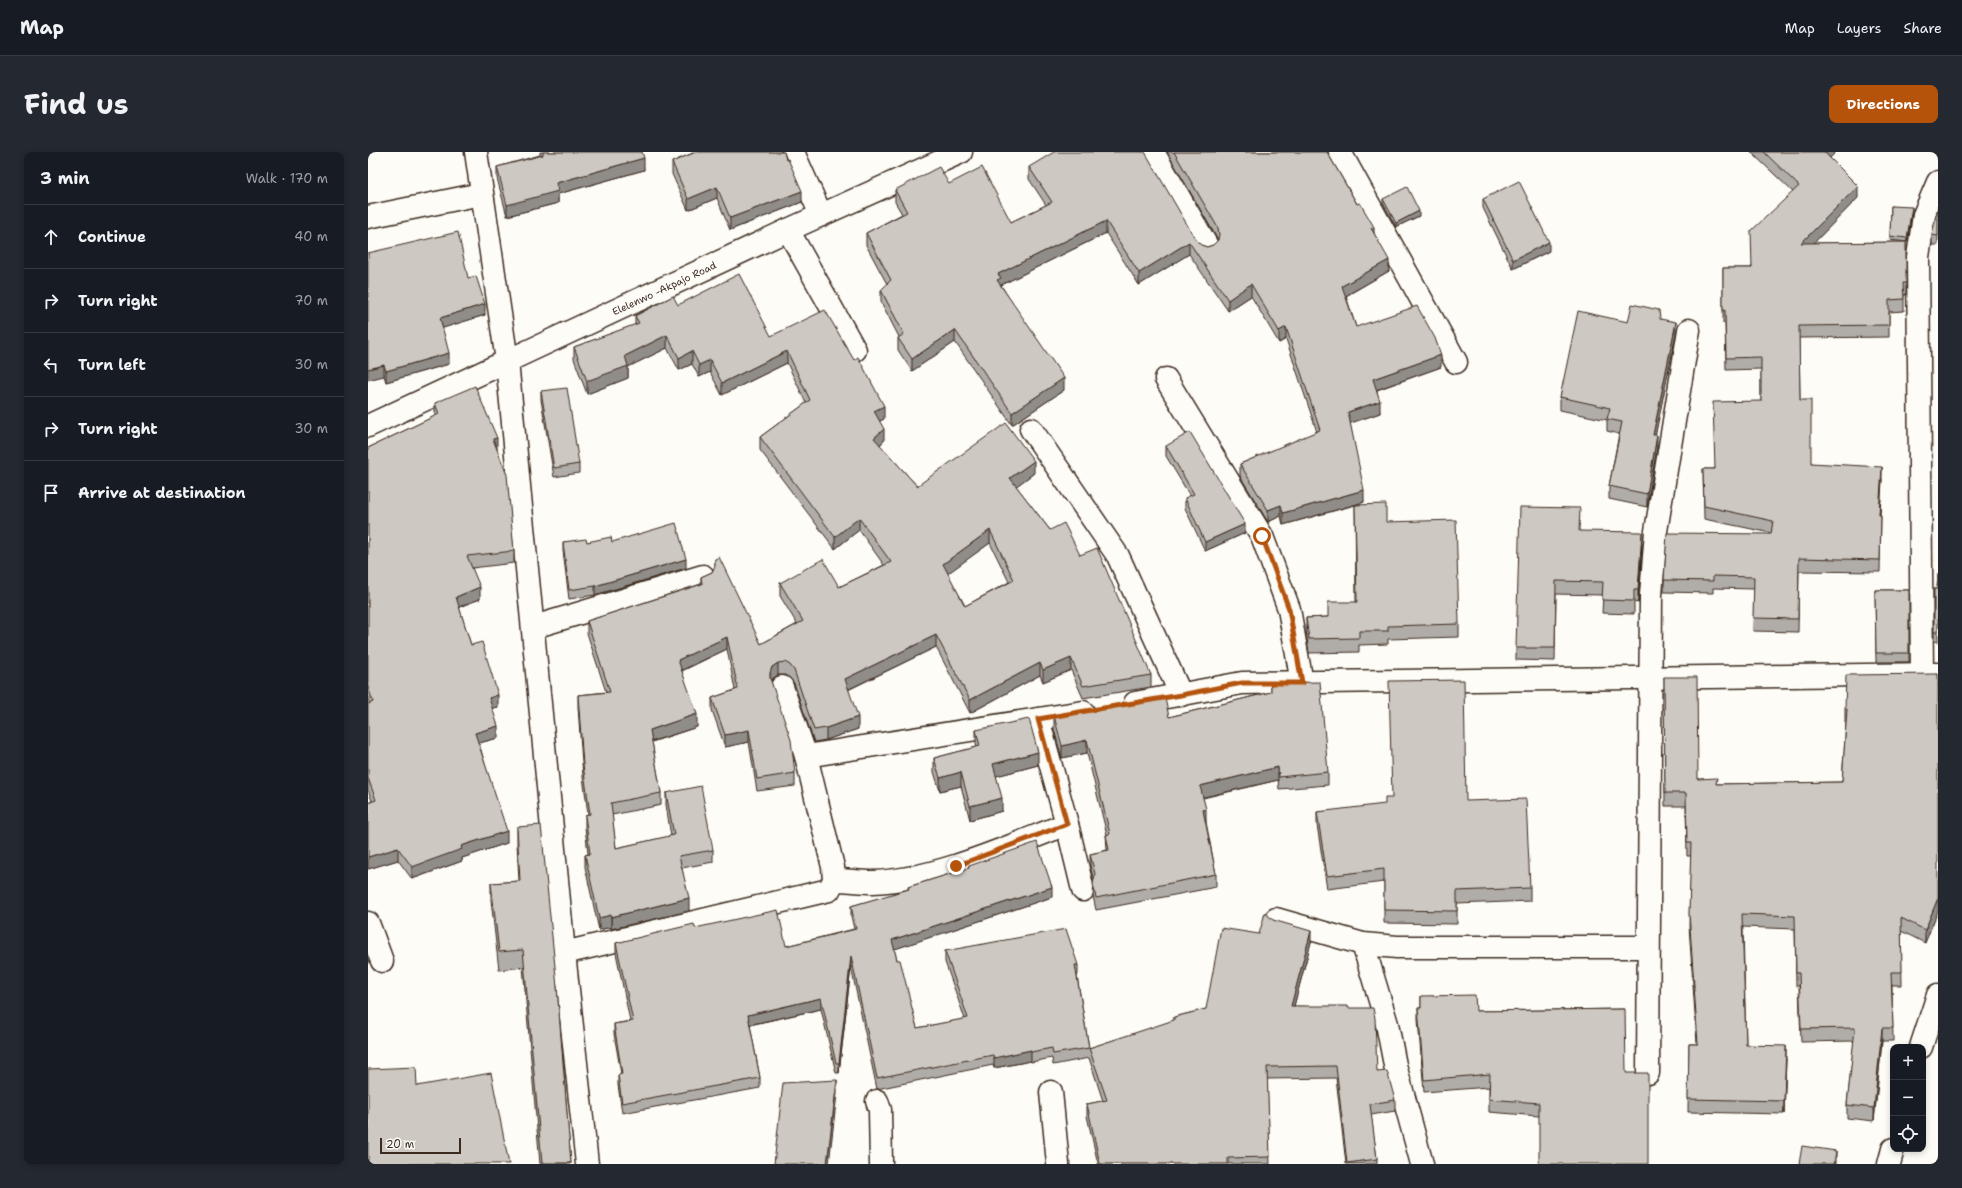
<!DOCTYPE html>
<html lang="en">
<head>
<meta charset="utf-8">
<style>
  body { margin:0; font-family:"Shantell Sans",sans-serif; background:#242831; color:#f1f3f6 }
  .controls { position:absolute; right:12px; bottom:12px; display:grid; overflow:hidden; border-radius:8px; box-shadow:0 2px 6px #0003 }
  .controls button { width:36px; height:36px; display:grid; place-items:center; padding:0; border:0; border-bottom:1px solid #363941; background:#171b24; color:#f1f3f6; font:20px sans-serif }
  .scale { position:absolute; left:12px; bottom:10px; width:81px; box-sizing:border-box; padding-left:4px; border:2px solid #3b2a1e; border-top:0; font-size:11px; line-height:14px; white-space:nowrap; color:#3b2a1e; -webkit-text-stroke:3px #fdfcf7; paint-order:stroke }
  .stop { position:absolute; width:12px; height:12px; margin:-9px; border:3px solid #b45309; border-radius:50%; background:#fff }
  .stop.end { background:#b45309; border-color:#fff; box-shadow:0 1px 4px #0008 }
  .list { margin:0; padding:0; list-style:none }
  h2 { display:flex; justify-content:space-between; align-items:center; height:52px; margin:0; padding:0 16px; font-size:17px }
  h2 small { font-size:13px; font-weight:400; color:#9ea1a6 }
  .list li { display:grid; grid-template-columns:26px 1fr auto; gap:12px; align-items:center; box-sizing:border-box; height:64px; padding:0 16px; border-top:1px solid #363941 }
  .list b { display:block; font-size:15px; white-space:nowrap }
  .list em { font-size:13px; font-style:normal; color:#9ea1a6 }
  .icon { flex:none; width:22px; height:22px; fill:none; stroke:currentColor; stroke-width:2; stroke-linecap:round; stroke-linejoin:round }
  .map { position:relative; flex:none; width:1570px; height:1012px; overflow:hidden; border-radius:8px }
  header { display:flex; align-items:center; gap:24px; box-sizing:border-box; height:56px; padding:0 20px; background:#171b24; border-bottom:1px solid #363941 }
  header strong { font-size:19px }
  nav { display:flex; gap:22px; margin-inline-start:auto; font-size:14px }
  .intro { display:flex; align-items:center; justify-content:space-between; box-sizing:border-box; height:96px; padding:0 24px }
  h1 { margin:0; font-size:28px }
  .button { padding:10px 18px; border-radius:8px; background:#b45309; color:#fff; font-size:14px; font-weight:700 }
  main { display:flex; gap:24px; padding:0 24px }
  aside { flex:1; background:#171b24; border-radius:8px; box-shadow:0 2px 6px #0003 }
  .map>svg:first-child { display:block }
</style>
</head>
<body>
<header>
<strong>Map</strong>
<nav><a>Map</a><a>Layers</a><a>Share</a></nav>
</header>
<div class="intro"><h1>Find us</h1><a class="button">Directions</a></div>
<main>
<aside>
<h2>3 min<small>Walk · 170 m</small></h2>
<ul class="list">
<li><svg class="icon" aria-label="ahead" viewBox="0 0 24 24"><path d="M12 20V5M6 11l6-6 6 6"/></svg><div><b>Continue</b></div><em>40 m</em></li>
<li><svg class="icon" aria-label="right" viewBox="0 0 24 24"><path d="M7 20v-9h11M14 6l5 5-5 5"/></svg><div><b>Turn right</b></div><em>70 m</em></li>
<li><svg class="icon" aria-label="left" viewBox="0 0 24 24"><path d="M17 20v-9H6M10 6l-5 5 5 5"/></svg><div><b>Turn left</b></div><em>30 m</em></li>
<li><svg class="icon" aria-label="right" viewBox="0 0 24 24"><path d="M7 20v-9h11M14 6l5 5-5 5"/></svg><div><b>Turn right</b></div><em>30 m</em></li>
<li><svg class="icon" aria-label="arrive" viewBox="0 0 24 24"><path d="M6 21V4h12l-3 4 3 4H6"/></svg><div><b>Arrive at destination</b></div></li>
</ul>
</aside>
<div class="map">
<svg width="1570" height="1012" viewBox="0 0 1570 1012">
  <rect width="100%" height="100%" fill="#fdfcf7"/>
  <filter id="ink" filterUnits="userSpaceOnUse"><feTurbulence type="fractalNoise" baseFrequency=".025" numOctaves="2"/><feDisplacementMap in="SourceGraphic" scale="8" xChannelSelector="R" yChannelSelector="G"/><feConvolveMatrix kernelMatrix="1 2 1 2 8 2 1 2 1" color-interpolation-filters="sRGB"/></filter>
  <g filter="url(#ink)">
    <g fill="none" stroke-linecap="round" stroke-linejoin="round">
      <defs>
        <g id="minor">
          <polyline points="108,0 139,209 196,801 219,1012"/>
          <polyline points="425,0 453,63"/>
          <polyline points="785,0 839,94"/>
          <polyline points="972,0 1088,210"/>
          <polyline points="0,65 113,42"/>
          <polyline points="420,78 487,198"/>
          <polyline points="798,227 894,384 921,457 934,531"/>
          <polyline points="0,274 420,78 593,0"/>
          <polyline points="663,277 750,404 813,543"/>
          <polyline points="166,475 335,424"/>
          <polyline points="1554,521 1550,105 1556,63 1570,30"/>
          <polyline points="767,551 874,531 1570,522"/>
          <polyline points="670,567 699,672 715,738"/>
          <polyline points="438,604 715,560"/>
          <path d="M466,728C479,728 492,730 505,730C568,728 641,694 699,672"/>
          <polyline points="908,767 995,792 1029,795 1280,795"/>
          <polyline points="0,771 14,809"/>
          <polyline points="995,792 1019,872 1027,913 1054,1012"/>
          <polyline points="196,801 461,738 466,728 465,715 438,604 414,535"/>
          <polyline points="1553,895 1570,843"/>
          <polyline points="1280,921 1283,443 1288,379 1321,178"/>
          <polyline points="683,940 690,1012"/>
          <polyline points="509,949 512,958 513,1012"/>
          <polyline points="1521,1012 1525,997"/>
        </g>
      </defs>
      <use href="#minor" stroke="#3b2a1e" stroke-width="25"/>
      <use href="#minor" stroke="#fdfcf7" stroke-width="22"/>
    </g>
    <g fill="#b0aca7" stroke="#3b2a1e" fill-rule="evenodd">
      <polygon points="172,0 274,0 276,18 190,42 190,51 139,64 129,26 129,15 172,3"/>
      <polygon points="325,0 416,0 434,50 362,78 349,46 320,58 304,22 304,10 325,1"/>
      <polygon points="799,0 959,0 1006,81 1021,119 978,144 988,175 1073,215 1009,238 1012,261 982,271 996,350 988,353 1018,370 1091,472 1091,485 1020,487 1020,492 991,493 991,500 941,501 938,479 938,466 960,465 988,450 987,353 915,373 913,364 900,370 872,324 872,312 949,280 918,187 911,191 883,144 860,159 821,102 771,133 738,81 633,133 696,238 644,273 587,190 544,219 530,198 530,186 531,185 513,150 513,138 519,132 498,93 498,81 534,62 527,50 527,38 581,32 643,70 678,53 661,27 661,15 828,88 833,93 839,95 845,93 850,88"/>
      <polygon points="1383,0 1468,0 1462,6 1490,46 1445,91 1538,90 1538,143 1536,143 1536,159 1521,160 1521,185 1431,186 1432,248 1443,311 1514,327 1512,363 1513,363 1512,420 1431,419 1430,480 1385,479 1386,437 1345,436 1345,441 1296,440 1296,428 1403,382 1403,381 1336,367 1335,317 1346,317 1393,249 1393,217 1358,218 1357,171 1355,171 1355,116 1383,116 1425,40"/>
      <polygon points="1015,47 1051,64 1028,75 1015,51"/>
      <polygon points="1115,47 1181,99 1145,117 1115,56"/>
      <polygon points="1523,54 1544,60 1539,90 1522,88"/>
      <polygon points="1570,54 1570,93 1564,93 1564,83"/>
      <polygon points="0,101 100,126 117,163 74,176 81,212 18,230 16,224"/>
      <path d="M310,153L403,184L516,267L511,269L516,289L512,293L549,334L666,321L648,334L682,378L712,403L783,523V535L715,546L703,518L675,530L672,523L602,561L568,495L480,538L490,577L458,588L446,590L426,531L422,526L417,523H410L404,527L403,530L427,621V634L389,639L381,590L357,595L344,558V546L367,538L359,497L314,519L329,575L284,590L293,641V653L244,663L248,696L303,684L298,653V641L345,698V710L314,716L321,759L243,777V775L231,778L217,715V703L220,702L217,675V663L220,662L215,625L210,555V543L238,540L219,481V469L333,432V425L344,420L347,415V407L393,492L429,472L412,444V431L471,435L516,413L491,378L467,397L392,298V285L438,251L419,211L354,243L342,220L331,225L324,212L311,218L299,196L260,215V226L219,242L206,207V195L267,173V164ZM622,391L641,430L597,454L579,421Z"/>
      <polygon points="1292,167 1308,182 1287,283 1289,296 1279,355 1241,347 1241,334 1251,282 1239,279 1239,268 1192,258 1192,245 1260,170"/>
      <polygon points="173,239 211,312 211,321 186,325 173,248"/>
      <polygon points="67,251 129,297 146,399 146,411 104,416 112,447 91,455 103,493 130,555 124,556 130,586 111,591 139,691 94,706 94,709 44,727 30,708 0,717 0,651 4,649 0,638 0,552 1,551 0,547 0,296 67,264"/>
      <polygon points="798,294 877,381 837,399 817,356 817,346 822,344 798,304"/>
      <polygon points="1211,379 1274,392 1270,451 1266,450 1266,462 1234,461 1235,443 1188,442 1187,509 1148,508 1148,496"/>
      <polygon points="195,390 244,390 318,416 227,443 201,447 195,399"/>
      <polygon points="1570,422 1570,490 1566,489 1566,437 1569,437"/>
      <polygon points="1507,438 1541,438 1541,510 1508,510"/>
      <polygon points="1570,522 1557,791 1533,779 1534,833 1524,833 1525,889 1514,889 1506,969 1479,966 1479,953 1486,889 1433,890 1431,834 1428,834 1427,777 1375,775 1378,893 1418,907 1416,962 1320,960 1321,892 1329,892 1321,774 1323,704 1319,704 1318,654 1297,654 1296,525 1330,627 1349,632 1474,630 1478,570 1477,570 1477,557"/>
      <polygon points="903,531 960,620 960,633 911,637 910,628 835,646 838,670 848,722 848,735 728,758 725,744 726,729 722,714 722,702 739,698 738,683 739,683 719,601 694,606 686,577 686,564 801,565 903,540"/>
      <polygon points="608,578 670,613 628,624 634,659 602,668 593,634 572,639 566,620 566,606 609,595 608,591"/>
      <polygon points="1098,649 1162,736 1162,749 1089,752 1089,772 1016,771 1016,730 959,737 949,673 949,660"/>
      <polygon points="149,675 189,835 203,1012 172,1012 155,815 131,818 123,748 123,731 151,729 149,692"/>
      <polygon points="601,714 684,745 526,797 549,876 597,867 577,810 577,799 710,813 710,823 709,824 721,896 806,869 806,865 838,857 891,782 905,768 943,790 926,854 980,856 1009,920 1027,948 1027,959 1003,963 1009,1007 1009,1012 978,1012 968,926 899,927 902,1012 730,1012 719,964 719,952 735,949 721,906 685,913 684,906 663,910 663,909 626,916 625,913 509,937 483,815 471,921 468,921 453,857 382,873 392,926 392,936 254,961 250,933 250,923 253,922 246,882 246,872 262,869 248,801 248,791 327,776 418,794 486,777 483,764 483,754 540,738 540,735 601,716"/>
      <polygon points="1053,844 1108,859 1257,857 1171,964 1121,960 1121,935 1056,940 1050,868 1050,856 1053,856"/>
    </g>
    <g fill="#908c88" stroke="#3b2a1e">
      <polygon points="1456,0 1468,0 1456,12"/>
      <polygon points="276,6 276,18 190,42 190,51 139,64 139,53 188,31"/>
      <polygon points="1490,34 1490,46 1433,104 1433,91"/>
      <polygon points="349,35 349,46 320,58 320,47"/>
      <polygon points="434,39 434,50 362,78 362,66"/>
      <polygon points="1544,55 1544,60 1539,90 1539,86"/>
      <polygon points="1051,59 1051,64 1028,75 1028,71"/>
      <polygon points="738,69 738,81 633,133 633,138 629,128 630,122"/>
      <polygon points="1006,75 1006,87 1003,76"/>
      <polygon points="821,90 821,102 771,133 771,121"/>
      <polygon points="1181,90 1181,99 1145,117 1145,108"/>
      <polygon points="1021,108 1021,119 974,146 974,134"/>
      <polygon points="883,132 883,144 860,159 860,148"/>
      <polygon points="117,152 117,163 72,177 72,166"/>
      <polygon points="1308,170 1308,182 1285,295 1285,283"/>
      <polygon points="918,175 918,187 911,191 911,179"/>
      <polygon points="587,178 587,190 544,219 544,207"/>
      <polygon points="299,183 299,196 260,215 260,226 219,242 219,229 257,204"/>
      <polygon points="324,199 324,212 311,218 311,206"/>
      <polygon points="419,199 419,211 354,243 354,231"/>
      <polygon points="81,201 81,212 18,230 18,219"/>
      <polygon points="1073,203 1073,215 1005,239 1005,227"/>
      <polygon points="342,208 342,220 331,225 331,213"/>
      <polygon points="16,213 16,224 0,228 0,217"/>
      <polygon points="696,226 696,238 644,273 644,261"/>
      <polygon points="1012,249 1012,261 980,272 980,260"/>
      <polygon points="516,254 516,267 506,272 506,259"/>
      <polygon points="516,277 516,289 506,298 506,286"/>
      <polygon points="1289,283 1289,296 1279,355 1279,342"/>
      <polygon points="129,286 129,297 125,287"/>
      <polygon points="666,309 666,321 642,339 642,326"/>
      <polygon points="1514,315 1514,327 1511,375 1511,363"/>
      <polygon points="996,338 996,350 915,373 915,361"/>
      <polygon points="913,353 913,364 900,370 900,358"/>
      <polygon points="491,366 491,378 467,397 467,385"/>
      <polygon points="877,372 877,381 837,399 837,390"/>
      <polygon points="622,378 622,391 575,425 575,412"/>
      <polygon points="1274,380 1274,392 1270,451 1270,438"/>
      <polygon points="318,407 318,416 227,443 227,434"/>
      <polygon points="112,435 112,447 88,456 88,445"/>
      <polygon points="568,483 568,495 477,539 477,527"/>
      <polygon points="359,485 359,497 310,520 310,508"/>
      <polygon points="703,506 703,518 675,530 675,518"/>
      <polygon points="410,511 410,523 404,527 402,533 402,521 404,515"/>
      <polygon points="672,511 672,523 602,561 602,548"/>
      <polygon points="130,543 130,555 121,557 121,546"/>
      <polygon points="329,562 329,575 282,590 282,578"/>
      <polygon points="490,565 490,577 458,588 458,576"/>
      <polygon points="130,574 130,586 107,592 107,581"/>
      <polygon points="381,578 381,590 357,595 357,583"/>
      <polygon points="719,588 719,601 694,606 694,594"/>
      <polygon points="670,600 670,613 625,625 625,612"/>
      <polygon points="910,615 910,628 832,646 832,634"/>
      <polygon points="593,620 593,634 572,639 572,626"/>
      <polygon points="634,646 634,659 602,668 602,654"/>
      <polygon points="838,657 838,670 835,671 835,658"/>
      <polygon points="139,679 139,691 94,706 94,709 44,727 44,715 93,694"/>
      <polygon points="30,696 30,708 0,717 0,705"/>
      <polygon points="684,735 684,745 524,798 524,788"/>
      <polygon points="321,746 321,759 243,777 243,765"/>
      <polygon points="1570,746 1570,759 1557,791 1557,778"/>
      <polygon points="243,763 243,775 231,778 231,766"/>
      <polygon points="943,779 943,790 923,865 923,854"/>
      <polygon points="483,804 483,815 471,921 471,911"/>
      <polygon points="453,846 453,857 380,873 380,863"/>
      <polygon points="1514,876 1514,889 1506,969 1506,956"/>
      <polygon points="1418,894 1418,907 1416,962 1416,949"/>
      <polygon points="663,898 663,909 626,916 626,906"/>
      <polygon points="469,928 469,942 461,1012 459,1012"/>
      <polygon points="1468,999 1468,1012 1466,1012"/>
    </g>
    <g fill="#cdc8c2" stroke="#3b2a1e" fill-rule="evenodd">
      <polygon points="175,0 274,0 276,6 188,31 190,39 139,53 129,15 175,3"/>
      <polygon points="328,0 416,0 418,8 420,7 434,39 362,66 349,35 320,47 304,10"/>
      <polygon points="686,0 777,0 828,88 833,93 839,95 845,93 850,88 851,82 850,76 806,0 959,0 989,52 992,51 1006,75 1003,76 1021,108 974,134 988,175 1049,154 1067,186 1073,203 1005,227 1012,249 980,260 996,338 915,361 913,353 900,358 872,312 952,278 918,175 911,179 883,132 860,148 821,90 771,121 738,69 630,122 633,126 629,128 696,226 644,261 587,178 544,207 530,186 536,182 513,138 523,128 498,81 539,60 527,38 571,15 581,32 614,15 643,70 684,50 661,15"/>
      <polygon points="1396,0 1456,0 1490,34 1433,91 1538,90 1538,131 1535,131 1536,147 1521,148 1521,173 1431,174 1432,248 1443,248 1443,311 1514,315 1511,363 1513,363 1512,408 1431,406 1430,467 1385,466 1386,425 1345,424 1345,429 1296,428 1299,381 1403,382 1405,369 1336,354 1335,317 1347,317 1345,250 1393,249 1393,205 1358,206 1357,158 1355,158 1355,116 1384,116 1383,79 1431,34"/>
      <polygon points="1151,29 1181,90 1145,108 1115,47"/>
      <polygon points="1039,35 1051,59 1028,71 1015,47"/>
      <polygon points="1523,54 1544,55 1539,86 1522,84"/>
      <polygon points="1570,54 1570,84 1564,83"/>
      <polygon points="90,80 100,126 108,124 117,152 72,166 81,201 18,219 16,213 0,217 0,100 0,101"/>
      <path d="M371,122L403,184L457,158L486,208L490,205L516,254L506,259L516,277L506,286L549,334L638,271L666,309L642,326L682,378L696,371L712,403L729,396L783,523L715,534L703,506L675,518L672,511L602,548L568,483L477,527L490,565L458,576L446,578L426,518L422,513L417,510L410,511L404,515L402,521V526L423,588L427,621L389,627L381,578L357,583L344,546L370,537L359,485L310,508L329,562L282,578L293,641L243,651L248,696L306,683L298,641L333,634L345,698L311,704L321,746L243,765V763L231,766L217,703L222,702L217,663L222,662L215,613L210,543L242,540L219,469L334,432L333,425L344,420L347,414V407L351,405L393,492L435,469L412,431L455,407L471,435L523,410L491,366L467,385L392,285L442,248L419,199L354,231L342,208L331,213L324,199L311,206L299,183L257,204L260,214L219,229L206,195L271,171L267,164L305,144L310,153ZM622,378L646,428L597,454L575,412Z"/>
      <polygon points="1264,152 1291,158 1292,167 1308,170 1285,283 1289,283 1279,342 1241,334 1254,270 1239,267 1242,256 1192,245 1210,159 1260,170"/>
      <polygon points="107,234 129,286 125,287 139,323 146,399 99,404 112,435 88,445 103,493 114,490 130,543 121,546 130,574 107,581 139,679 93,694 94,697 44,715 30,696 0,705 0,651 8,648 0,626 0,552 5,550 0,535 0,296 71,262 67,251"/>
      <polygon points="199,236 211,312 186,316 173,239"/>
      <polygon points="822,280 877,372 837,390 817,346 826,342 798,294"/>
      <polygon points="1018,352 1018,370 1088,368 1091,472 1020,474 1020,479 991,479 991,486 941,487 938,466 960,465 960,450 989,450 987,353"/>
      <polygon points="1152,355 1212,356 1211,379 1274,380 1270,438 1266,438 1266,449 1234,448 1235,430 1188,429 1187,496 1148,496"/>
      <polygon points="308,371 318,407 227,434 201,438 195,390 218,387 219,390 243,385 244,390"/>
      <polygon points="1570,422 1570,480 1566,480 1566,437 1569,437"/>
      <polygon points="1507,438 1541,438 1541,501 1508,501"/>
      <polygon points="1570,522 1570,746 1557,778 1533,766 1534,820 1523,820 1525,876 1514,876 1506,956 1479,953 1487,876 1433,877 1431,821 1428,821 1427,764 1374,762 1378,893 1418,894 1416,949 1320,947 1321,892 1330,892 1321,761 1323,691 1319,691 1318,641 1297,641 1296,525 1329,525 1330,627 1349,626 1348,632 1474,630 1479,557 1477,557 1478,523"/>
      <polygon points="1096,528 1098,649 1158,647 1162,736 1089,739 1089,759 1016,758 1016,717 959,724 949,660 1017,652 1017,646 1024,646 1021,529"/>
      <polygon points="952,530 960,620 911,625 910,615 832,634 838,657 835,658 848,722 728,746 725,732 727,722 722,702 741,698 738,683 742,682 719,588 694,594 686,564 797,546 801,565 903,540 903,531"/>
      <polygon points="661,567 670,600 625,612 634,646 602,654 593,620 572,626 566,606 612,594 608,578"/>
      <polygon points="173,673 189,835 203,1011 174,1011 155,798 131,800 123,731 152,729 149,675"/>
      <polygon points="669,690 684,735 524,788 529,808 532,808 549,876 600,866 577,799 698,777 710,813 707,813 721,896 685,902 684,896 663,900 663,898 626,906 625,903 509,926 483,804 471,911 468,911 453,846 380,863 392,926 254,951 250,923 254,922 246,872 265,869 248,791 326,772 327,776 410,758 418,794 488,777 483,754 541,737 540,735 601,716 601,714"/>
      <polygon points="897,761 905,768 943,779 923,854 980,854 980,856 1005,856 1007,866 1009,920 1019,919 1027,948 1002,952 1009,1007 979,1011 968,914 899,915 902,1005 860,1006 860,1012 732,1012 719,952 739,948 721,896 806,868 806,865 838,857 853,776 891,782"/>
      <polygon points="1107,843 1108,859 1257,857 1258,921 1280,921 1280,1012 1171,1012 1171,951 1121,947 1122,922 1056,928 1050,856 1053,856 1053,844"/>
      <polygon points="48,915 49,934 123,921 141,1012 0,1012 0,917"/>
      <polygon points="469,928 459,1012 406,1012 415,931"/>
      <polygon points="1434,994 1468,999 1466,1012 1431,1012"/>
    </g>
  </g>
  <g fill="none" stroke-linecap="round" stroke-linejoin="round" filter="url(#ink)">
    <polyline stroke="#b45309" stroke-width="5" points="588,714 699,672 670,567 813,543 874,531 934,531 921,457 894,384"/>
  </g>
  <g text-anchor="middle" stroke-width="3" stroke-linejoin="round" paint-order="stroke">
    <g font-size="10" fill="#3b2a1e" stroke="#fdfcf7">
      <text transform="translate(296 136) rotate(-25)" y="4">Elelenwo -Akpajo Road</text>
    </g>
  </g>
</svg>
<div class="controls">
<button>+</button>
<button>−</button>
<button><svg class="icon" aria-label="locate" viewBox="0 0 24 24"><circle cx="12" cy="12" r="6"/><path d="M12 2v4M12 18v4M2 12h4M18 12h4"/></svg></button>
</div>
<div class="scale">20 m</div>
<div class="stop" style="left:894px;top:384px"></div>
<div class="stop end" style="left:588px;top:714px"></div>
</div>
</main>
</body>
</html>
